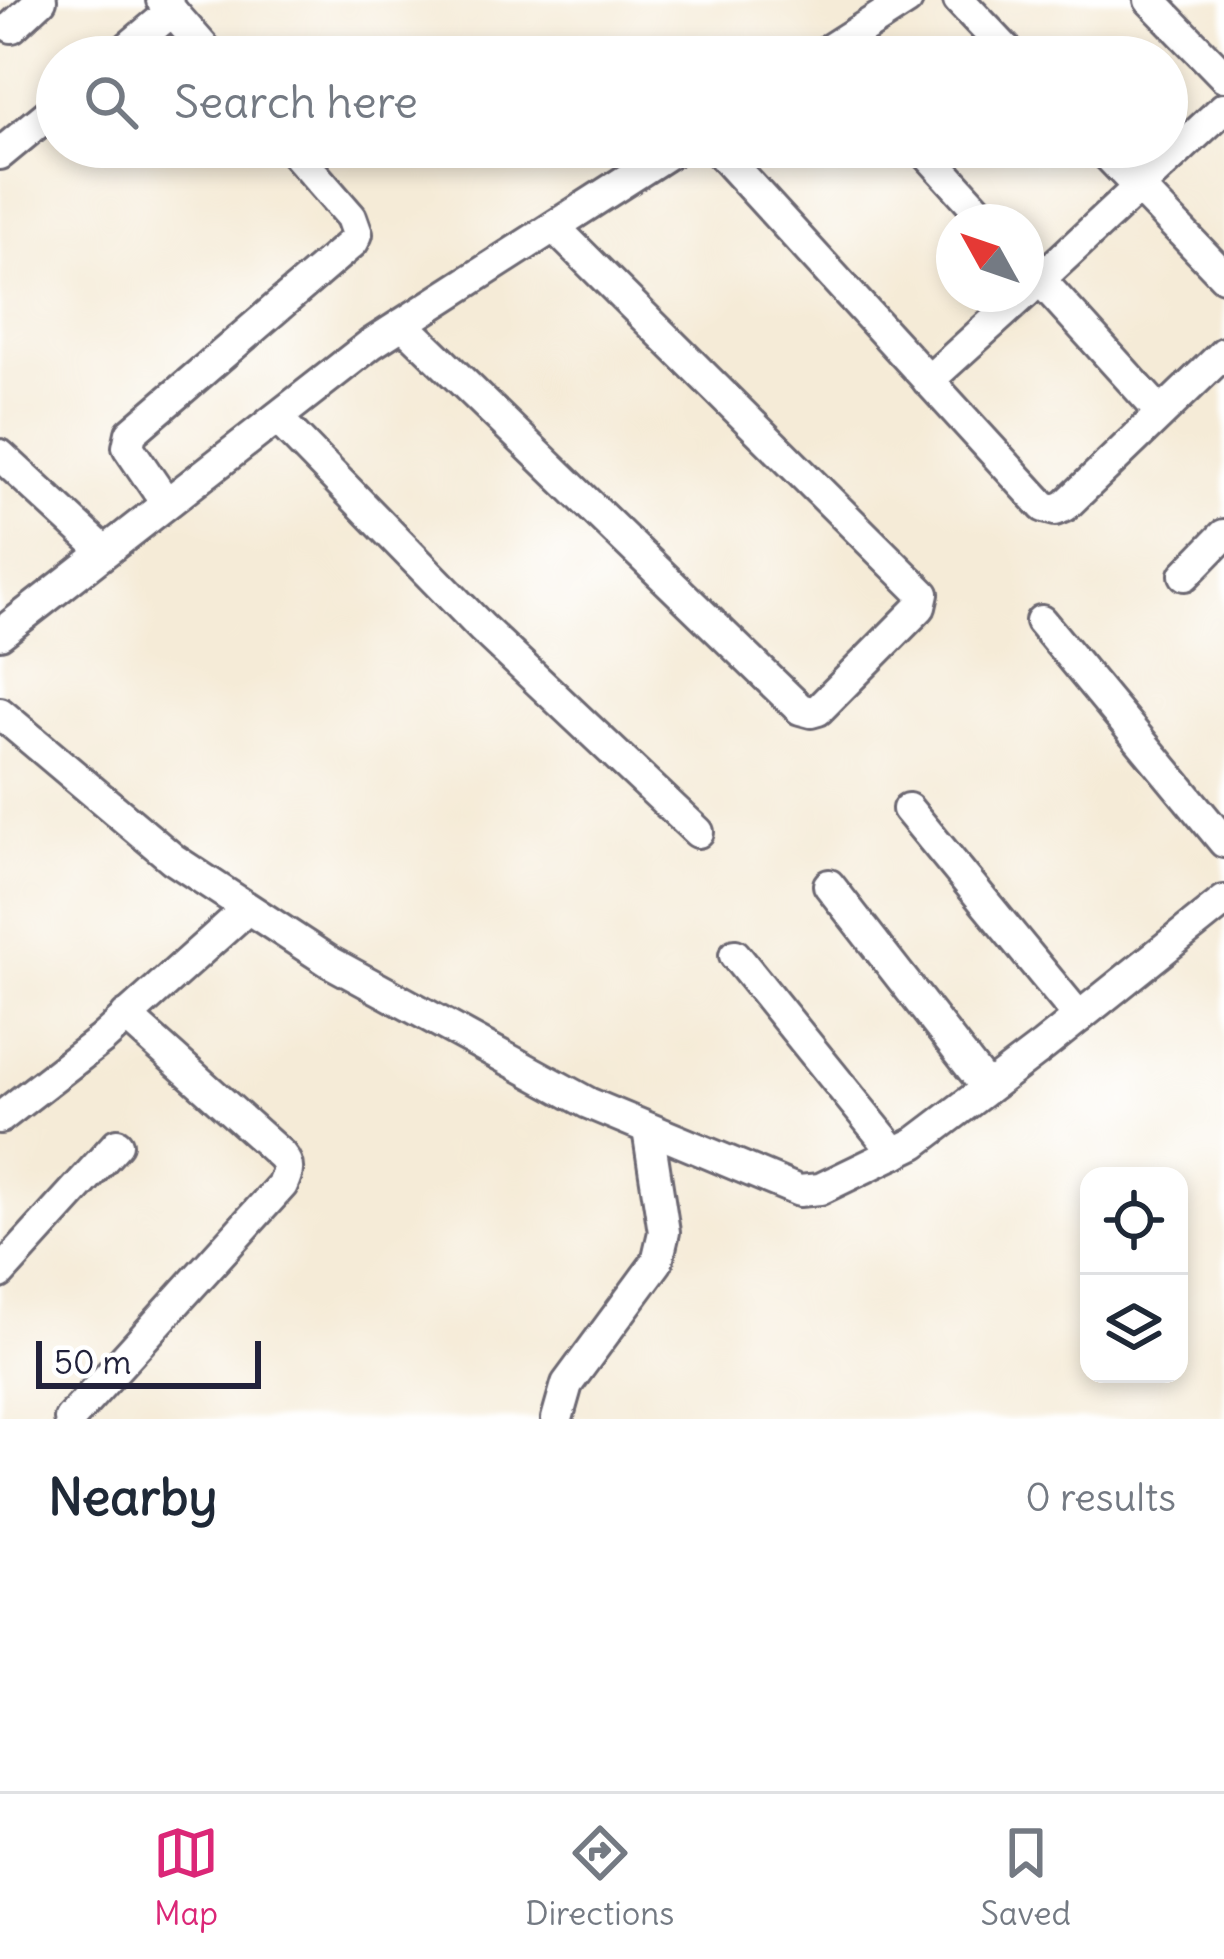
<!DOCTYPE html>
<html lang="en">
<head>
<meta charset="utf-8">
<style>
  body { margin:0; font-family:Delius,sans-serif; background:#f2f2f3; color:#1f2937 }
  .controls { position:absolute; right:36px; bottom:36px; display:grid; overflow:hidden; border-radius:24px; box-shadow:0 6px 18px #0003 }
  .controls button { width:108px; height:108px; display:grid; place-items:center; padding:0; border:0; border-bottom:3px solid #e0e1e3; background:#fff; color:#1f2937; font:60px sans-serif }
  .compass { position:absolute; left:936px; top:204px; width:108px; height:108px; border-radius:50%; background:#fff; box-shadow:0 6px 18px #0003; rotate:310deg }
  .scale { position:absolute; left:36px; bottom:30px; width:225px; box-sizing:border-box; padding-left:12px; border:6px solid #22223b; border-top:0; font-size:33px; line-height:42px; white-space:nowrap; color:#22223b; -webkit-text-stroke:9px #fff; paint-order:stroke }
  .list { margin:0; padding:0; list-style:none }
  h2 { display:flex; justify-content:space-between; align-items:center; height:156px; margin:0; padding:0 48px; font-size:51px }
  h2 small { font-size:39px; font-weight:400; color:#747a83 }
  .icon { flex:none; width:66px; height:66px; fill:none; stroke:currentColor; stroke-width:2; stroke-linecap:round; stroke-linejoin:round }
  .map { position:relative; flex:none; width:1224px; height:1419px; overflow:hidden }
  .search { position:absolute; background:#fff; box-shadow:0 6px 18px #0003; left:36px; right:36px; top:36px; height:132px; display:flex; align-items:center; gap:30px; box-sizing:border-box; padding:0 42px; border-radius:66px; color:#747a83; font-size:45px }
  .sheet { height:372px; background:#fff }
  nav { display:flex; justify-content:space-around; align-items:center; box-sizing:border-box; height:168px; border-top:3px solid #e0e1e3; background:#fff; font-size:33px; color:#747a83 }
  nav a { display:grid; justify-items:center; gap:6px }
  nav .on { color:#db2777 }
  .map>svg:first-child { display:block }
</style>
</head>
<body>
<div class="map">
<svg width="1224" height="1419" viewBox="0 0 1224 1419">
  <rect width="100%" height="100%" fill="#fff"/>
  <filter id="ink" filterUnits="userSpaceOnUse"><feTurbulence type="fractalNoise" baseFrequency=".00833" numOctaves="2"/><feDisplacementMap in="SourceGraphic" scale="24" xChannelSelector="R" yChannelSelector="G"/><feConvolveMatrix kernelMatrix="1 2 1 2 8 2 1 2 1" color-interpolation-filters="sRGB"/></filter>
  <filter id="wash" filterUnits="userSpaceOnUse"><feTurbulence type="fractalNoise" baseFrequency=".004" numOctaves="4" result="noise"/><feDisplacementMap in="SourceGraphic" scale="48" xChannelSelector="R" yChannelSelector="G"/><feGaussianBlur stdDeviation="2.7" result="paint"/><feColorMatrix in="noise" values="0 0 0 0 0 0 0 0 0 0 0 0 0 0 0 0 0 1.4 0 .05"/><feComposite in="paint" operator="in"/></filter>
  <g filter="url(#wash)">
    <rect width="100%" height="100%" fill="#f5ebd7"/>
  </g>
  <g filter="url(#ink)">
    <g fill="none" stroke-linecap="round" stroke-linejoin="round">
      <defs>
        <g id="street">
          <polyline points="162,0 212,57"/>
          <polyline points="959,0 1013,57"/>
          <polyline points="1150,0 1224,76"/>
          <polyline points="12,27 41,0"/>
          <polyline points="117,57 172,11"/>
          <polyline points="818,57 907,0"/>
          <polyline points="715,147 1044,507 1055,510 1065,506 1224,353"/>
          <polyline points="921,147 989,222"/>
          <polyline points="1100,147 1224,276"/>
          <polyline points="0,154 57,107"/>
          <polyline points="1026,264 1161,413"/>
          <polyline points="1026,292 1224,108"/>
          <polyline points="403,324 800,709 811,712 818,710 920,607 923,594 554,227"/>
          <polyline points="928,381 1024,294"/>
          <polyline points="277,418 482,628 698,832"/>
          <polyline points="0,455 104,551"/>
          <polyline points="166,503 128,447 131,433 353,242 357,234 351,217 290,147"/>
          <polyline points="1185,575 1224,535"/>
          <polyline points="1041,621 1224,842"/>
          <polyline points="0,634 371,344 678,147"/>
          <polyline points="0,713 173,859 330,962 588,1103 799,1191 820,1189 915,1143 1043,1046 1224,901"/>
          <polyline points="908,809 1079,1017"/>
          <polyline points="829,885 987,1088"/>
          <polyline points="735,955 895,1153"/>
          <polyline points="0,1118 102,1039 247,909"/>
          <polyline points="0,1273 117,1144"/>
          <path d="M70,1419L282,1185C288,1172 290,1166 281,1155L126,1016"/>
          <polyline points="557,1419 567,1384 657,1262 664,1232 648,1129"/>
        </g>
      </defs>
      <use href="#street" stroke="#6c6872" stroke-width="36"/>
      <use href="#street" stroke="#fff" stroke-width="30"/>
    </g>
  </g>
</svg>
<div class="controls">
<button><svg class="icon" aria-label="locate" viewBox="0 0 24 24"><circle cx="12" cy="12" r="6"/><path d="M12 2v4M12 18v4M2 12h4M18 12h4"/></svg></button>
<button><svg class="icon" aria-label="layers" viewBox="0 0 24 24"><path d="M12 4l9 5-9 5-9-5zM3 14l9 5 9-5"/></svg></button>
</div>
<svg class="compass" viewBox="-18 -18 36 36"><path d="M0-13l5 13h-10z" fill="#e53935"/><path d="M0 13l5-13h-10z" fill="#747a83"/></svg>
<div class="scale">50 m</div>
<div class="search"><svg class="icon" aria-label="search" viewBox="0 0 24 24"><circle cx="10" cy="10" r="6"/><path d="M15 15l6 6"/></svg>Search here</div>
</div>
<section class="sheet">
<h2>Nearby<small>0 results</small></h2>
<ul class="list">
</ul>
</section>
<nav>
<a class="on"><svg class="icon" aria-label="map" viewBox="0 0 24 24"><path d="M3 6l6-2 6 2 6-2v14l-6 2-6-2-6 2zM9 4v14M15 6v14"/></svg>Map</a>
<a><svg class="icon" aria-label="directions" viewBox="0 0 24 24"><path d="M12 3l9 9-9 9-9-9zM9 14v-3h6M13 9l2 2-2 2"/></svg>Directions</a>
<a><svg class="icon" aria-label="saved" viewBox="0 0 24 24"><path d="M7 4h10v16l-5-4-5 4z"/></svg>Saved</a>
</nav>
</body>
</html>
